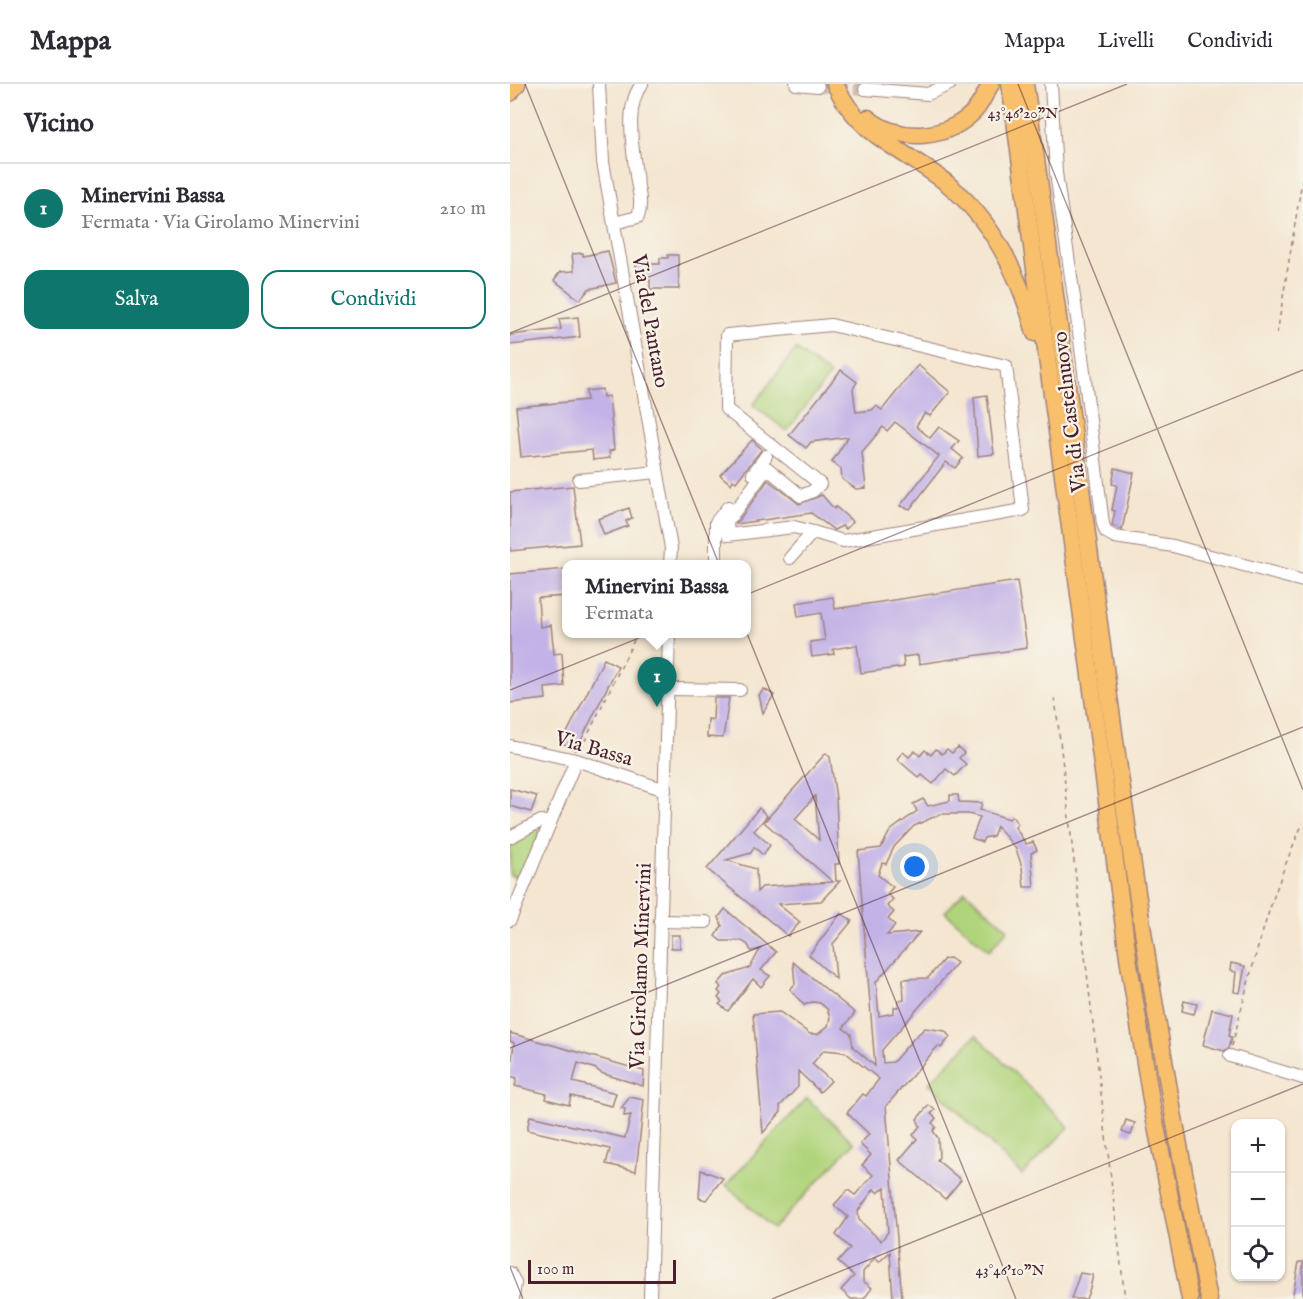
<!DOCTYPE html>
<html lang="it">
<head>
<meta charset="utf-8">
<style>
  body { margin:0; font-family:"IM FELL English",serif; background:#f7f7f7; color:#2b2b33 }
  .controls { position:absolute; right:18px; bottom:18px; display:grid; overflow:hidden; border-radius:12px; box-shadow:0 2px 4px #0004 }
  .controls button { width:54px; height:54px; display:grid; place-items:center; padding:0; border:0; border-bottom:2px solid #e1e1e2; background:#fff; color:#2b2b33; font:30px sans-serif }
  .scale { position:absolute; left:18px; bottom:15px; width:148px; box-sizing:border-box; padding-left:6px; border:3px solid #4a1f2b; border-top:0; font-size:16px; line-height:21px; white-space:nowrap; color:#4a1f2b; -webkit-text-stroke:4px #f7f3e8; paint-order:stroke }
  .you { position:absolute; left:405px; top:783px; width:21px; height:21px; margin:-15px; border:4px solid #fff; border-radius:50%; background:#1a73e8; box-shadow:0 0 0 9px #1a73e833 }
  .badge { display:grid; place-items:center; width:39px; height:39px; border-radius:50%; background:#0f766e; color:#fff; font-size:20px; font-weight:700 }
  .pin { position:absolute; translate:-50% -50px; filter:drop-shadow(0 2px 3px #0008) }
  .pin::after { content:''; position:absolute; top:32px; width:21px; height:18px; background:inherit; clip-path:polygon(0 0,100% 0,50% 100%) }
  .popup { position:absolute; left:52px; top:476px; width:189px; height:78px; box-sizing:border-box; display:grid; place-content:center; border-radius:12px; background:#fff; filter:drop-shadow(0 2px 4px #0005); font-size:20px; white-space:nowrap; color:#7c7c81 }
  .popup b { font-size:22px; color:#2b2b33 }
  .popup::after { content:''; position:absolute; left:50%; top:100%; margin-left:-12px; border:12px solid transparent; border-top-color:#fff }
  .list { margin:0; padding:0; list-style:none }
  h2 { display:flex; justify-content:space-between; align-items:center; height:78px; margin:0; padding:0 24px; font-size:26px }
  h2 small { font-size:20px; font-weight:400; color:#7c7c81 }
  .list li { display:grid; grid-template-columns:39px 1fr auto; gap:18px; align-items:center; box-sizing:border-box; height:90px; padding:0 24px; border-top:2px solid #e1e1e2 }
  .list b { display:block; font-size:22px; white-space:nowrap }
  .list p { margin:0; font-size:20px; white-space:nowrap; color:#7c7c81 }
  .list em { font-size:20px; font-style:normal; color:#7c7c81 }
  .actions { display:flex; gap:12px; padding:18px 24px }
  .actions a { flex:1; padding:14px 0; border:2px solid #0f766e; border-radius:18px; text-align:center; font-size:21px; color:#0f766e }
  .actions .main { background:#0f766e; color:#fff }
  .icon { flex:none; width:33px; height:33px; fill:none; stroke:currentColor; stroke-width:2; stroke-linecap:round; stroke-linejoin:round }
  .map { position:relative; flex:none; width:793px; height:1215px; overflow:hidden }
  header { display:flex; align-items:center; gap:36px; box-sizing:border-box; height:84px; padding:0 30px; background:#fff; border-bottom:2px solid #e1e1e2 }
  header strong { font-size:28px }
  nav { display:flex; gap:33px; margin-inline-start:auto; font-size:21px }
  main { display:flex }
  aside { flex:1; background:#fff }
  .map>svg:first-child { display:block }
</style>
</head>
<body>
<header>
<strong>Mappa</strong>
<nav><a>Mappa</a><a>Livelli</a><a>Condividi</a></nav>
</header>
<main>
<aside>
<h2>Vicino<small></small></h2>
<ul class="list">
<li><span class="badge">1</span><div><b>Minervini Bassa</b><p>Fermata · Via Girolamo Minervini</p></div><em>210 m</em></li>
</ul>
<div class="actions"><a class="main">Salva</a><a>Condividi</a></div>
</aside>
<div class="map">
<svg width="793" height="1215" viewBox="0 0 793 1215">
  <rect width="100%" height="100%" fill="#f7f3e8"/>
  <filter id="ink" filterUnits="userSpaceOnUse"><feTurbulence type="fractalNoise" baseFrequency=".0167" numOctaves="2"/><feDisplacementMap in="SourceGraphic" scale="12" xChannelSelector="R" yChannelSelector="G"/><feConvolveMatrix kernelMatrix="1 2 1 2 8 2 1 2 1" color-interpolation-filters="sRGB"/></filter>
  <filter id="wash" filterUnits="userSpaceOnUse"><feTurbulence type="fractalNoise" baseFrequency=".008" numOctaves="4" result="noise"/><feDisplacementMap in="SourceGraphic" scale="24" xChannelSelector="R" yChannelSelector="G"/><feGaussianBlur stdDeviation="1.35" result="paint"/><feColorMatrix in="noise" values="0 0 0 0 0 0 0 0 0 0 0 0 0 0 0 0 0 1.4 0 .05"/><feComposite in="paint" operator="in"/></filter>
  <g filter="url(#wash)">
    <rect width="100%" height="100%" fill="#f4e6d0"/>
    <g fill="#b0d47c" stroke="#7d7a54" stroke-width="1.5">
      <polygon points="286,265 320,291 277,347 243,321"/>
      <polygon points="33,742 11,794 0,791 0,755"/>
      <polygon points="455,807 498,845 479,867 435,828"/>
      <polygon points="466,951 559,1043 512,1091 419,999"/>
      <polygon points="297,1014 344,1059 263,1145 216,1101"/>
    </g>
    <g id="blocks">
      <g fill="#c2b2e7" fill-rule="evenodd">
        <polygon points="98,167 106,199 79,205 70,216 44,196 50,188 64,187 62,170 73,169 73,172"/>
        <polygon points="158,171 168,171 169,205 140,205 140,196 127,196 126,180 150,180 150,174 158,174"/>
        <polygon points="68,233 70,253 0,261 0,251 51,245 49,235"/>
        <polygon points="408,281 440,308 420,332 415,329 406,342 420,354 429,343 449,357 442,365 453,374 445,384 436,378 400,425 390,422 429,372 385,338 377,347 373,343 352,368 356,404 346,405 332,395 331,385 322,378 338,353 301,358 296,364 279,351 331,286 347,298 343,305 346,328 362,326 366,322 372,326"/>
        <polygon points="92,305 93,313 99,312 104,366 99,367 100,374 83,376 82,366 11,373 6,323 77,316 76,307"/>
        <polygon points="477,311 484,370 468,372 464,313"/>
        <polygon points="242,356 252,365 226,398 223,396 221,400 210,391"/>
        <polygon points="605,384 624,389 612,446 602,441 605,427 602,426 607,401 602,400"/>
        <polygon points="258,396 289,420 312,411 324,425 326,423 343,438 336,445 332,442 324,446 301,429 226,440"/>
        <polygon points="63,402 70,460 0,467 0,408"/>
        <polygon points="119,424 122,434 116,437 118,442 94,451 88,435"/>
        <polygon points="57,485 57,512 28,514 30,543 41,541 44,570 52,569 54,602 35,604 36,615 0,619 0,490"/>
        <polygon points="507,497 517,564 409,580 408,571 393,573 394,583 351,589 347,561 323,565 324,570 302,573 300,558 315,556 311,529 288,533 286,519 323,513 325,525"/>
        <polygon points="94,575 108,582 66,666 52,659"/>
        <polygon points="254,605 264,611 253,629 249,611"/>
        <polygon points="204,614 219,614 213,654 197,653 198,635 203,636"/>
        <polygon points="448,663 454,669 449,674 456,680 445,692 436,685 423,700 412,691 409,694 387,675 393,668 399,673 405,667 410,672 415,666 421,671 426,665 432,670 437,665 442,669"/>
        <path d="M316,669L320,673L326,714L329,780H325L326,797H330L311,817L268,820L290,838L278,852L197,785L249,724L257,732L244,747L260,761L253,771L244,763L241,769L216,776L246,785L247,808L252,803L323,798L254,738ZM305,712L309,756L285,735Z"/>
        <polygon points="0,705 27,712 21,728 0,722"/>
        <path d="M440,711H448L449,718L472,719L470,726L499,735L502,732L508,740L505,743L516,760L523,758L527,766L521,769L524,803H514L512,783L506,765L487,742L483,752L474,754L472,758L462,754L470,733L458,730H430L404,742L384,763L376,780L372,779L368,791L383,803L377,810L383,815L377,822L384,828L378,835L385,841L377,851L410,848L366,898L369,932L384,929V923H388V917L394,916L393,895L418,894L434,875L440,874L447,879L372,966L373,979L383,978L404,954L415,944L435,947L440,953L431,964L428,962L376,1022L392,1215H383L380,1168L369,1178L365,1174L353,1188V1197L362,1204L354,1215H341L331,1206L344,1192L328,1178L340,1164L326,1151L338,1133L324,1121L338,1106L345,1111L363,1091L352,1081L361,1071L350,1060L359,1050L337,1029L353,1010L356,1012L369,995L335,968L314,966L302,980L321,997L310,1008L288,987V1003L270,1022L271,1028L253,1049L243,930L270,928L300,950H308L318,942L320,933L317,925L310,919L302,918L294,921L280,905L285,900L283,878L345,929L333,944L341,950L343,963L365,982L348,767L371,764L380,747L407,727L403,720L413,715L418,722L440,717ZM375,1103L378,1148L371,1157L349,1136L348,1127L364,1105L368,1109Z"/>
        <polygon points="215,825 266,868 251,886 260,892 251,903 243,895 218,927 209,920 212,918 208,914 211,910 208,907 211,903 208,900 215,892 240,884 250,865 241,867 238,861 232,857 211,857 205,852 212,842 209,833"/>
        <polygon points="331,829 342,837 323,860 326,895 299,871"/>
        <rect x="161" y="851" width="9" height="13"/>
        <polygon points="721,879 735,882 730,909 724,908 726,888 720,887"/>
        <polygon points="674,917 687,920 684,930 672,927"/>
        <polygon points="702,925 723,930 719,952 722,953 719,964 714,967 693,961"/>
        <polygon points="0,949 134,987 133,1002 91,989 86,985 68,979 63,998 106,1009 102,1022 61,1012 59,1021 36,1015 37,1010 5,1002 7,994 0,992 4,959 0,957"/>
        <polygon points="120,1013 134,1016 126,1087 96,1080 100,1065 17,1046 20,1032 115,1054 121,1031 114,1032 115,1025 111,1024"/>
        <polygon points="419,1021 425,1026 421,1030 426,1034 422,1039 426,1043 423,1047 428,1054 429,1073 427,1076 451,1096 435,1115 389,1076 407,1055 403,1051 410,1042 407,1035"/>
        <polygon points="616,1036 625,1039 621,1051 612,1048"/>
        <polygon points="191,1086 213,1094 196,1116 189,1114"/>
        <polygon points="789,1178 793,1178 793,1215 782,1215"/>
        <polygon points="570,1189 583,1191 580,1204 576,1215 561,1215"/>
      </g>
    </g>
  </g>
  <g filter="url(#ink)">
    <use href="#blocks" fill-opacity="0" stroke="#9f827e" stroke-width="1.5"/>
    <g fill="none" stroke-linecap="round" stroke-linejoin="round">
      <polyline stroke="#d2beaf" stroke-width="12" stroke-dasharray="12 6" stroke-linecap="butt" points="308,2 355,5"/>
      <defs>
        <g id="minor">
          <polyline points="89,0 93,78 161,464 160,480"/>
          <polyline points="286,0 308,2"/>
          <polyline points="541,0 546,89 569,248 593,440 596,448 605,453 663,462 793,497"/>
          <polyline points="355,5 418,10 440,0"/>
          <path d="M104,139L128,133C133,117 128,107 126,91C123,64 114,22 132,0"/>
          <polyline points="243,390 256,372"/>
          <polyline points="69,396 147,388"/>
          <polyline points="280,474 303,448 284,443 218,451 217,438 257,384 291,412 303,407 310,400 216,325 217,251 321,241 496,282 513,426 333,457 303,448"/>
          <polyline points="206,480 206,438 218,423"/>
          <polyline points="158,605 230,606"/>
          <polyline points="0,662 66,676 155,706"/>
          <polyline points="0,753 31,737 40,739"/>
          <polyline points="0,836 66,676"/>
          <polyline points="150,837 196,838"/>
          <polyline points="720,972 793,994"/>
          <polyline points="0,1189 5,1199 3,1215"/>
          <polyline points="140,1215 159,550"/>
        </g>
        <g id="highway">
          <path d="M325,0C349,54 397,66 439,101C485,140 510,192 525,249"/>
          <polyline points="500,0 619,880 642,1022 680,1215"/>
          <path d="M515,0C576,405 615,814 699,1215"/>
          <polyline points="0,9 7,0"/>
          <path d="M358,34C388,60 441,56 467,24C472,17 476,8 481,0"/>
        </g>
      </defs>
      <use href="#minor" stroke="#9f827e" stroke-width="14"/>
      <use href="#highway" stroke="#9f827e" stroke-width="19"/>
      <g stroke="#9f827e" stroke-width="1.5" stroke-dasharray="4.5 4.5" stroke-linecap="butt">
        <polyline points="767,250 793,91"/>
        <polyline points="545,614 615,1215"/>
        <polyline points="71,665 127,550"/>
        <path d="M722,962C741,886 760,811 793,739"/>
      </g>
      <use href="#minor" stroke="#fff" stroke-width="12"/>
      <use href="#highway" stroke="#f8bf6c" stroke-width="16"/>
    </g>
  </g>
  <path fill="none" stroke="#4a1f2b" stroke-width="1.5" stroke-opacity="0.45" d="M15,0L506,1215M508,0L793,706M0,249L617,0M0,606L793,286M0,964L793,643M0,1183L13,1215M262,1215L793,1000"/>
  <g text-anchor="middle" stroke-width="4.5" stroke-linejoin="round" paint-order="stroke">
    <g font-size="21" fill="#4a1f2b" stroke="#f7f3e8">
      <text transform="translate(141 237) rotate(80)" y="7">Via del Pantano</text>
      <text transform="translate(559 328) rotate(-97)" y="7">Via di Castelnuovo</text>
      <text transform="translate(84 664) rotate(16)" y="7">Via Bassa</text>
      <text transform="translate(130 882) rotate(-88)" y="7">Via Girolamo Minervini</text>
    </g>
  </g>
  <g font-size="15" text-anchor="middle" fill="#4a1f2b" stroke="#f7f3e8" stroke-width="4.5" stroke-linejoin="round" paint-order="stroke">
    <text x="513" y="34">43°46'20"N</text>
    <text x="500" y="1191">43°46'10"N</text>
  </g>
</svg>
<div class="controls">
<button>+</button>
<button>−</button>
<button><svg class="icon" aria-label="locate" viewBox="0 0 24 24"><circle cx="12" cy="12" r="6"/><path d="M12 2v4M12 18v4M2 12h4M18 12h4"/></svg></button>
</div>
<div class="scale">100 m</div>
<div class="you"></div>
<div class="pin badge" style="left:147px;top:623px">1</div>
<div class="popup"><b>Minervini Bassa</b>Fermata</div>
</div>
</main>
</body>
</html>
